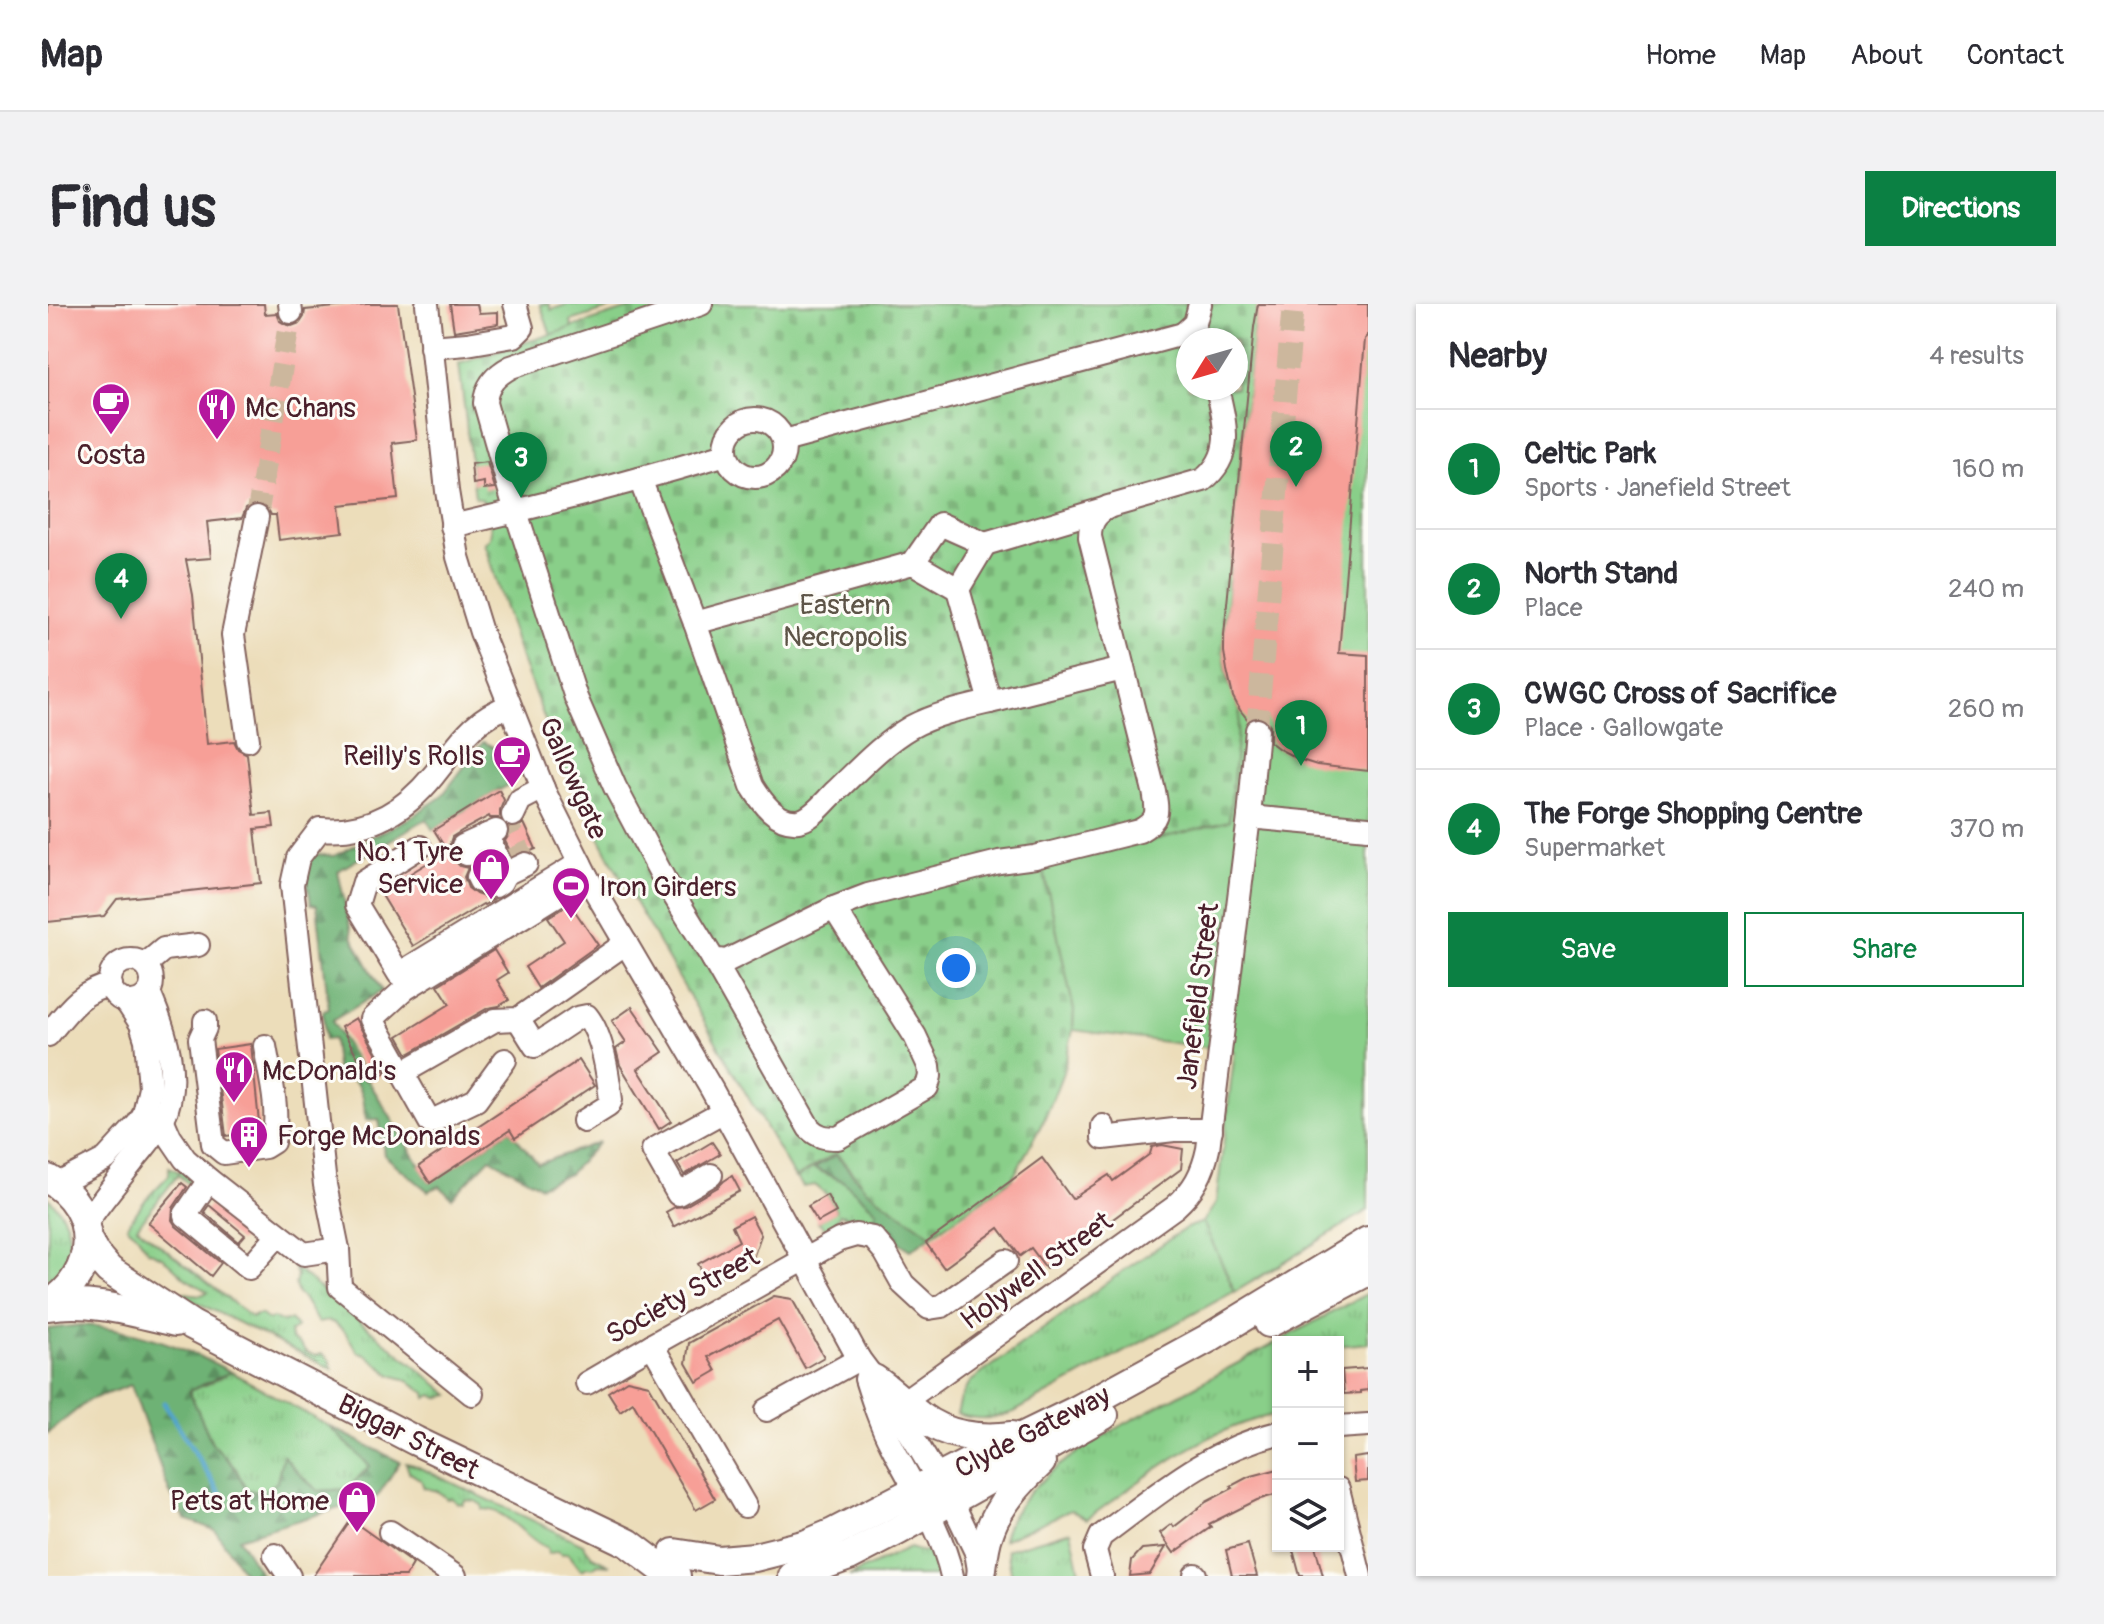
<!DOCTYPE html>
<html lang="en">
<head>
<meta charset="utf-8">
<style>
  body { margin:0; font-family:Pangolin,sans-serif; background:#f2f2f3; color:#2b2b33 }
  .controls { position:absolute; right:24px; bottom:24px; display:grid; overflow:hidden; border-radius:0px; box-shadow:0 2px 6px #0004 }
  .controls button { width:72px; height:72px; display:grid; place-items:center; padding:0; border:0; border-bottom:2px solid #e1e1e2; background:#fff; color:#2b2b33; font:40px sans-serif }
  .compass { position:absolute; left:1128px; top:24px; width:72px; height:72px; border-radius:50%; background:#fff; box-shadow:0 2px 6px #0004; rotate:233deg }
  .you { position:absolute; left:908px; top:664px; width:28px; height:28px; margin:-20px; border:6px solid #fff; border-radius:50%; background:#1a73e8; box-shadow:0 0 0 12px #1a73e833 }
  .badge { display:grid; place-items:center; width:52px; height:52px; border-radius:50%; background:#0b8043; color:#fff; font-size:26px; font-weight:700 }
  .pin { position:absolute; translate:-50% -66px; filter:drop-shadow(0 2px 4px #0008) }
  .pin::after { content:''; position:absolute; top:42px; width:28px; height:24px; background:inherit; clip-path:polygon(0 0,100% 0,50% 100%) }
  .list { margin:0; padding:0; list-style:none }
  h2 { display:flex; justify-content:space-between; align-items:center; height:104px; margin:0; padding:0 32px; font-size:34px }
  h2 small { font-size:26px; font-weight:400; color:#7c7c81 }
  .list li { display:grid; grid-template-columns:52px 1fr auto; gap:24px; align-items:center; box-sizing:border-box; height:120px; padding:0 32px; border-top:2px solid #e1e1e2 }
  .list b { display:block; font-size:30px; white-space:nowrap }
  .list p { margin:0; font-size:26px; white-space:nowrap; color:#7c7c81 }
  .list em { font-size:26px; font-style:normal; color:#7c7c81 }
  .actions { display:flex; gap:16px; padding:24px 32px }
  .actions a { flex:1; padding:18px 0; border:2px solid #0b8043; border-radius:0px; text-align:center; font-size:28px; color:#0b8043 }
  .actions .main { background:#0b8043; color:#fff }
  .icon { flex:none; width:44px; height:44px; fill:none; stroke:currentColor; stroke-width:2; stroke-linecap:round; stroke-linejoin:round }
  .map { position:relative; flex:none; width:1320px; height:1272px; overflow:hidden; border-radius:0px }
  header { display:flex; align-items:center; gap:48px; box-sizing:border-box; height:112px; padding:0 40px; background:#fff; border-bottom:2px solid #e1e1e2 }
  header strong { font-size:38px }
  nav { display:flex; gap:44px; margin-inline-start:auto; font-size:28px }
  .intro { display:flex; align-items:center; justify-content:space-between; box-sizing:border-box; height:192px; padding:0 48px }
  h1 { margin:0; font-size:56px }
  .button { padding:20px 36px; border-radius:0px; background:#0b8043; color:#fff; font-size:28px; font-weight:700 }
  main { display:flex; gap:48px; padding:0 48px }
  aside { flex:1; background:#fff; border-radius:0px; box-shadow:0 2px 6px #0004 }
  .map>svg:first-child { display:block }
</style>
</head>
<body>
<header>
<strong>Map</strong>
<nav><a>Home</a><a>Map</a><a>About</a><a>Contact</a></nav>
</header>
<div class="intro"><h1>Find us</h1><a class="button">Directions</a></div>
<main>
<div class="map">
<svg width="1320" height="1272" viewBox="0 0 1320 1272">
  <defs>
    <pattern id="grass-tufts" width="24" height="20" patternUnits="userSpaceOnUse" patternTransform="scale(2)"><rect width="24" height="20" fill="#89cf89"/><path d="M3 7l-1-3M5 7V3M7 7l1-3M15 17l-1-3M17 17v-4M19 17l1-3" fill="none" stroke="#78b176"/></pattern>
    <pattern id="forest-firs" width="22" height="20" patternUnits="userSpaceOnUse" patternTransform="scale(2)"><rect width="22" height="20" fill="#6eb275"/><path d="M5 1l3.5 6h-7zM16 11l3.5 6h-7z" fill="#5c9060"/></pattern>
    <pattern id="cemetery-stones" width="16" height="16" patternUnits="userSpaceOnUse" patternTransform="scale(2)"><rect width="16" height="16" fill="#89cf89"/><path d="M2 7V4a2 2 0 0 1 4 0v3zM10 15v-3a2 2 0 0 1 4 0v3z" fill="#78b176"/></pattern>
  </defs>
  <rect width="100%" height="100%" fill="#fdfcf7"/>
  <filter id="ink" filterUnits="userSpaceOnUse"><feTurbulence type="fractalNoise" baseFrequency=".0125" numOctaves="2"/><feDisplacementMap in="SourceGraphic" scale="16" xChannelSelector="R" yChannelSelector="G"/><feConvolveMatrix kernelMatrix="1 2 1 2 8 2 1 2 1" color-interpolation-filters="sRGB"/></filter>
  <filter id="wash" filterUnits="userSpaceOnUse"><feTurbulence type="fractalNoise" baseFrequency=".006" numOctaves="4" result="noise"/><feDisplacementMap in="SourceGraphic" scale="32" xChannelSelector="R" yChannelSelector="G"/><feGaussianBlur stdDeviation="1.8" result="paint"/><feColorMatrix in="noise" values="0 0 0 0 0 0 0 0 0 0 0 0 0 0 0 0 0 1.4 0 .05"/><feComposite in="paint" operator="in"/></filter>
  <g filter="url(#wash)">
    <rect width="100%" height="100%" fill="#ecddba"/>
    <g fill="url(#grass-tufts)" stroke="#6a775a" stroke-width="2">
      <path d="M121,863L131,868L134,864L146,874L142,881L130,871L89,923L204,1014L207,1011H214L220,1016L225,1014L235,1018L242,1016L249,1023L242,1028L243,1035L250,1039L259,1049L268,1052L274,1050C281,1054 283,1057 284,1065L128,988L153,991L160,988L138,975L114,953L100,947L89,931L79,922L98,895L121,871Z"/>
      <polygon points="765,864 795,877 830,908 824,921 792,910 782,928 770,918 788,907 779,891 767,881 755,883 749,874"/>
      <path d="M0,894C28,918 28,956 0,979Z"/>
      <path d="M1320,906L1211,974L966,1108C946,1115 931,1117 909,1110L913,1094L922,1078L1072,969L1138,924L1155,918L1172,953Z"/>
      <polygon points="246,963 402,1091 389,1094 384,1091 379,1094 378,1089 359,1076 343,1071 319,1051 310,1048 297,1028 287,1019 280,1017 270,1019 255,994 250,990 247,981 249,972"/>
      <path d="M1320,989V1039L1290,1042V1038H1230V1110C1156,1124 1099,1172 1039,1215L1023,1206L955,1236C961,1203 996,1172 1023,1153C1058,1128 1098,1109 1136,1088C1197,1055 1259,1022 1320,989Z"/>
      <polygon points="183,1068 281,1122 322,1162 299,1185 270,1187 249,1168 212,1189 197,1185 188,1165 164,1139 141,1087 160,1080"/>
      <path d="M358,1159L366,1161L535,1240L544,1252L562,1261L550,1260L545,1264L539,1263L533,1266L520,1249L514,1250L510,1247L500,1250L499,1244C476,1235 461,1205 434,1205V1201L427,1197L417,1196L415,1200L409,1199L404,1194L399,1195C392,1187 387,1186 376,1184L373,1176L361,1168Z"/>
      <polygon points="1023,1227 1033,1272 964,1272 959,1246"/>
      <polygon points="861,1244 874,1248 882,1244 890,1272 801,1272"/>
    </g>
    <g fill="url(#forest-firs)" stroke="#5c6850" stroke-width="2">
      <path d="M435,438C458,448 457,455 465,478L385,526L378,515L290,567L304,633L334,687L284,717L382,878L462,826L490,860L551,838L521,870L492,882L442,854L404,894L392,882L380,887L336,851L331,815L318,816C315,794 317,773 289,772L285,735L277,736L275,707L281,705L269,601L263,600L257,564L266,550L286,552L360,515L393,493Z"/>
      <polygon points="788,851 819,886 884,931 863,946 824,921 829,907 795,877 766,864"/>
      <path d="M34,1021C87,1024 137,1043 183,1068L141,1087L164,1139L188,1165L198,1185L212,1189L229,1178L235,1151L249,1168L270,1187L299,1185L322,1162L281,1122L352,1158L329,1193L190,1234L214,1272H198L167,1226L137,1215L121,1187L83,1081L41,1096L0,1129V1025Z"/>
    </g>
    <path fill="url(#cemetery-stones)" stroke="#6a775a" stroke-width="2" fill-rule="evenodd" d="M596,0H1233L1181,518L995,564L1026,706L1025,726L1015,768L998,812L964,875L884,931L819,886L788,849L747,874L566,562L528,489L506,439L472,351L436,239C438,238 440,237 441,235C446,227 439,202 434,195L427,193L411,60ZM1140,36H1188V84H1140Z"/>
    <g fill="#89cf89" stroke="#6a775a" stroke-width="2">
      <polygon points="492,0 501,0 503,6 520,0 562,0 564,4 523,17 524,23 503,31"/>
      <path d="M1210,0H1320V906L1187,988L1155,918L1168,899L1187,747L1025,726L1026,706L995,564L1181,517L1192,406C1180,383 1175,356 1176,330L1206,23Z"/>
    </g>
    <g fill="none" stroke-linecap="round" stroke-linejoin="round">
      <polyline stroke="#51a4cc" stroke-width="5" points="116,1099 173,1191"/>
    </g>
    <g id="blocks">
      <g fill="#f79f97">
        <polygon points="0,0 216,0 217,10 229,9 232,17 237,20 244,22 252,19 256,13 257,6 319,0 350,0 369,136 344,139 350,195 292,201 295,228 231,236 228,211 223,211 219,203 213,200 205,200 198,204 194,214 159,218 163,254 138,256 145,291 159,440 186,437 190,445 199,450 206,511 224,509 226,523 207,525 213,579 69,595 56,612 0,618"/>
        <polygon points="402,0 429,0 431,9 450,8 450,20 406,27"/>
        <polygon points="1210,0 1320,0 1320,32 1317,35 1291,349 1320,351 1320,467 1269,461 1250,455 1231,445 1222,438 1222,421 1218,415 1210,412 1200,416 1192,406 1185,393 1179,366 1176,348 1176,331 1206,23"/>
        <polygon points="439,158 447,184 436,185 436,178 425,180 423,160"/>
        <polygon points="451,486 456,496 452,506 452,514 442,514 441,512 415,526 404,533 401,542 407,557 412,562 420,564 416,573 420,584 428,590 445,596 436,601 435,600 365,642 332,588 399,547 386,526"/>
        <polygon points="476,519 488,545 483,547 473,547 464,551 457,537 462,529 461,524 467,525"/>
        <polygon points="522,600 550,641 490,684 477,663 516,637 500,613"/>
        <polygon points="446,646 460,669 449,676 461,696 451,702 440,704 360,750 350,732 402,700 390,681"/>
        <polygon points="584,703 615,748 590,765 623,817 611,825 572,761 568,745 578,738 564,717"/>
        <polygon points="308,714 338,768 323,777 293,723"/>
        <polygon points="203,740 212,828 178,832 167,745"/>
        <polygon points="531,756 547,781 467,834 462,826 382,879 371,862"/>
        <polygon points="664,838 672,850 636,871 629,859"/>
        <polygon points="1114,841 1135,845 1133,865 998,964 983,944 972,952 951,924 896,964 878,939 994,854 1024,895 1061,871 1065,877 1102,850 1104,843"/>
        <polygon points="684,872 692,887 626,923 618,908 627,903 637,902 670,883 676,877"/>
        <polygon points="134,879 139,883 125,904 124,916 128,922 173,959 163,972 100,919"/>
        <polygon points="779,891 788,908 770,918 760,902"/>
        <polygon points="161,901 197,931 191,938 156,908"/>
        <polygon points="703,912 713,931 705,954 661,979 650,960 691,937 684,922"/>
        <polygon points="726,992 744,995 776,1053 757,1064 730,1016 660,1053 668,1067 649,1078 638,1059 641,1039"/>
        <polygon points="1320,1064 1320,1086 1312,1087 1312,1089 1296,1090 1294,1066"/>
        <polygon points="579,1076 601,1081 667,1195 648,1206 585,1098 572,1107 560,1088"/>
        <polygon points="1320,1152 1320,1177 1307,1178 1305,1154"/>
        <polygon points="1230,1165 1230,1190 1209,1196 1161,1220 1163,1223 1126,1249 1112,1229 1124,1220 1126,1223 1158,1198 1185,1184 1183,1182 1200,1173"/>
        <polygon points="303,1216 365,1260 358,1272 265,1272"/>
        <polygon points="1200,1240 1209,1272 1184,1272 1178,1246"/>
        <polygon points="1244,1242 1267,1242 1275,1272 1252,1272"/>
        <polygon points="1118,1243 1102,1270 1082,1272 1084,1256 1094,1245"/>
      </g>
    </g>
  </g>
  <g filter="url(#ink)">
    <use href="#blocks" fill-opacity="0" stroke="#83625d" stroke-width="2"/>
    <g fill="none" stroke-linecap="round" stroke-linejoin="round">
      <g stroke="#ccb79d" stroke-width="22" stroke-dasharray="22 11" stroke-linecap="butt">
        <polyline points="209,213 243,8"/>
        <polyline points="1209,426 1245,0"/>
        <polyline points="465,511 460,521 474,552"/>
      </g>
      <defs>
        <g id="minor">
          <polyline points="242,0 243,8"/>
          <polyline points="379,0 399,187 410,253 433,328 496,487 539,573 664,786 811,1055 844,1099 904,1198 928,1248 931,1266"/>
          <path d="M653,0L463,63C448,71 438,81 437,99L468,208L528,394L567,483L616,575L665,655L678,657L786,604L820,591L951,558L987,553L1091,527C1111,516 1110,509 1106,487L1042,233C1042,218 1047,211 1060,203L1155,176C1187,151 1177,119 1169,84"/>
          <polyline points="1135,30 1147,19 1152,0"/>
          <polyline points="383,43 419,40 466,32 474,24 467,0"/>
          <circle cx="707" cy="144" r="29"/>
          <polyline points="736,137 1135,30 1145,33 1148,36"/>
          <path d="M592,175L647,319L704,482C714,498 728,519 750,517C765,515 778,496 788,487C811,465 835,439 863,423C889,409 921,403 950,396C992,385 1033,375 1075,365"/>
          <path d="M404,222C496,201 588,177 678,150"/>
          <polyline points="937,240 1059,204"/>
          <polyline points="910,285 942,398"/>
          <polyline points="647,319 865,259 892,220 937,240 910,285 865,259"/>
          <polyline points="200,436 185,331 209,213"/>
          <polyline points="465,511 472,496 495,484"/>
          <polyline points="1201,513 1320,524"/>
          <polyline points="439,531 457,570"/>
          <polyline points="372,543 316,578 309,601 351,670 532,559"/>
          <polyline points="419,550 415,542 448,527"/>
          <polyline points="430,573 432,577 447,582 453,578 457,570 478,560"/>
          <path d="M665,655L761,824C770,833 777,834 790,834L879,783L882,772L881,762L867,732L786,604"/>
          <circle cx="83" cy="677" r="21"/>
          <polyline points="97,661 116,645 150,641"/>
          <path d="M470,715L487,742L529,714L539,712C555,732 560,771 563,796L560,802L536,817"/>
          <path d="M157,717V724L152,735L165,840L176,849L217,843L225,838C232,807 222,772 217,742"/>
          <path d="M0,731C18,709 33,686 63,681"/>
          <polyline points="457,756 428,796 382,818 324,715 357,685 539,573"/>
          <polyline points="354,769 447,716 470,715 578,639"/>
          <polyline points="115,817 122,833 137,855 161,876 256,950 290,945"/>
          <polyline points="1055,822 1055,834 1126,826 1163,826"/>
          <polyline points="663,871 630,890 605,846 676,807"/>
          <polyline points="161,876 137,911 201,964 230,931"/>
          <polyline points="10,880 58,855 90,820 96,810 102,784 98,736 93,720 78,697"/>
          <path d="M37,921C53,896 72,875 90,851C99,840 109,829 115,815C134,775 117,726 101,689"/>
          <polyline points="604,1041 697,1202"/>
          <path d="M818,1075C825,1097 832,1119 843,1140C865,1184 893,1223 904,1272"/>
          <polyline points="539,1079 604,1041 791,936 808,931 825,934 837,948 855,980 881,1004 894,1002 958,957"/>
          <path d="M424,1090L292,983L290,945L277,881L244,581L250,554L272,525C319,529 356,508 385,472C410,442 422,416 461,402"/>
          <path d="M855,1098L1127,903C1146,886 1155,869 1160,845L1201,513L1209,426"/>
          <polyline points="719,1106 811,1055"/>
          <polyline points="1290,1123 1320,1121"/>
          <polyline points="1290,1185 1312,1272"/>
          <polyline points="342,1228 407,1272"/>
          <polyline points="227,1251 241,1272"/>
          <polyline points="1147,1271 1147,1272"/>
          <path d="M1054,1272L1047,1246L1053,1232C1110,1190 1160,1146 1230,1129"/>
        </g>
        <g id="major">
          <path d="M0,875C53,904 50,971 0,1001"/>
          <polyline points="39,935 48,951 61,966 144,1021 368,1137 580,1239 617,1267 628,1272"/>
          <path d="M0,1002C43,995 85,1008 127,1018"/>
          <polyline points="1221,1019 1320,967"/>
          <path d="M826,1075C843,1086 856,1100 872,1112C897,1132 932,1136 964,1132"/>
          <polyline points="626,1249 671,1256 707,1253 759,1240 785,1229 922,1158 1027,1107 1159,1035 1320,937"/>
          <polyline points="745,1272 801,1252 851,1226 1056,1111"/>
          <path d="M933,1272C935,1258 936,1242 941,1229C950,1201 972,1178 993,1158"/>
        </g>
      </defs>
      <use href="#minor" stroke="#83625d" stroke-width="26"/>
      <use href="#major" stroke="#83625d" stroke-width="32"/>
      <use href="#minor" stroke="#fff" stroke-width="22"/>
      <use href="#major" stroke="#fff" stroke-width="28"/>
    </g>
  </g>
  <defs>
    <symbol id="cafe-pin" viewBox="-11 -11 22 30"><path d="M0 17L-7.5 6A9.5 9.5 0 1 1 7.5 6Z" fill="#b5179e" stroke="#fdfcf7"/><path d="M-5.5-4.5H6V0H3Q3 3.5 0 3.5H-2.5Q-5.5 3.5-5.5 0ZM3-3.2v2h1.7v-2ZM-6 4.5H4V6H-6Z" fill="#fff"/></symbol>
    <symbol id="restaurant-pin" viewBox="-11 -11 22 30"><path d="M0 17L-7.5 6A9.5 9.5 0 1 1 7.5 6Z" fill="#b5179e" stroke="#fdfcf7"/><path d="M-5-6h1v4h1v-4h1v4h1v-4h1v5L-1.5 .5V6h-2V.5L-5-1ZM5-6V6H3V1.5H1.5Q1.5-4 5-6Z" fill="#fff"/></symbol>
    <symbol id="shop-pin" viewBox="-11 -11 22 30"><path d="M0 17L-7.5 6A9.5 9.5 0 1 1 7.5 6Z" fill="#b5179e" stroke="#fdfcf7"/><path d="M-5-2.5h2.3a2.7 3.5 0 0 1 5.4 0H5L5.5 6h-11ZM-1.5-2.5h3a1.5 2.3 0 0 0-3 0Z" fill="#fff"/></symbol>
    <symbol id="stadium-pin" viewBox="-11 -11 22 30"><path d="M0 17L-7.5 6A9.5 9.5 0 1 1 7.5 6Z" fill="#b5179e" stroke="#fdfcf7"/><path d="M0-5a6.5 5 0 1 0 0 10a6.5 5 0 1 0 0-10ZM-3.5-1.8h7v3.6h-7Z" fill="#fff"/></symbol>
    <symbol id="building-pin" viewBox="-11 -11 22 30"><path d="M0 17L-7.5 6A9.5 9.5 0 1 1 7.5 6Z" fill="#b5179e" stroke="#fdfcf7"/><path d="M-4-6H4V6H1V3H-1V6H-4ZM-2.5-4.3h1.7v1.8h-1.7ZM.8-4.3h1.7v1.8H.8ZM-2.5-1h1.7V.8h-1.7ZM.8-1h1.7V.8H.8Z" fill="#fff"/></symbol>
  </defs>
  <g fill-rule="evenodd">
    <use href="#cafe-pin" x="41" y="76" width="44" height="60"/>
    <use href="#restaurant-pin" x="147" y="81" width="44" height="60"/>
    <use href="#cafe-pin" x="442" y="429" width="44" height="60"/>
    <use href="#shop-pin" x="421" y="541" width="44" height="60"/>
    <use href="#stadium-pin" x="501" y="560" width="44" height="60"/>
    <use href="#restaurant-pin" x="164" y="744" width="44" height="60"/>
    <use href="#building-pin" x="179" y="809" width="44" height="60"/>
    <use href="#shop-pin" x="287" y="1174" width="44" height="60"/>
  </g>
  <g text-anchor="middle" stroke-width="6" stroke-linejoin="round" paint-order="stroke">
    <g font-size="28" fill="#4a1f2b" stroke="#fdfcf7" text-anchor="start">
      <text x="197" y="113">Mc Chans</text>
      <text x="63" y="160" text-anchor="middle">Costa</text>
      <text x="436" y="461" text-anchor="end">Reilly's Rolls</text>
      <text x="415" y="557" text-anchor="end">No.1 Tyre<tspan x="415" dy="32">Service</tspan></text>
      <text x="551" y="592">Iron Girders</text>
      <text x="214" y="776">McDonald's</text>
      <text x="229" y="841">Forge McDonalds</text>
      <text x="281" y="1206" text-anchor="end">Pets at Home</text>
    </g>
    <g font-size="28" fill="#5d5447" stroke="#fdfcf7">
      <text x="797" y="310">Eastern<tspan x="797" dy="32">Necropolis</tspan></text>
    </g>
    <g font-size="28" fill="#4a1f2b" stroke="#fdfcf7">
      <text transform="translate(526 474) rotate(66)" y="10">Gallowgate</text>
      <text transform="translate(1149 692) rotate(-83)" y="10">Janefield Street</text>
      <text transform="translate(988 966) rotate(-36)" y="10">Holywell Street</text>
      <text transform="translate(634 991) rotate(-29)" y="10">Society Street</text>
      <text transform="translate(984 1127) rotate(-27)" y="10">Clyde Gateway</text>
      <text transform="translate(361 1132) rotate(27)" y="10">Biggar Street</text>
    </g>
  </g>
</svg>
<div class="controls">
<button>+</button>
<button>−</button>
<button><svg class="icon" aria-label="layers" viewBox="0 0 24 24"><path d="M12 4l9 5-9 5-9-5zM3 14l9 5 9-5"/></svg></button>
</div>
<svg class="compass" viewBox="-18 -18 36 36"><path d="M0-13l5 13h-10z" fill="#e53935"/><path d="M0 13l5-13h-10z" fill="#7c7c81"/></svg>
<div class="you"></div>
<div class="pin badge" style="left:1253px;top:462px">1</div>
<div class="pin badge" style="left:1248px;top:183px">2</div>
<div class="pin badge" style="left:473px;top:194px">3</div>
<div class="pin badge" style="left:73px;top:315px">4</div>
</div>
<aside>
<h2>Nearby<small>4 results</small></h2>
<ul class="list">
<li><span class="badge">1</span><div><b>Celtic Park</b><p>Sports · Janefield Street</p></div><em>160 m</em></li>
<li><span class="badge">2</span><div><b>North Stand</b><p>Place</p></div><em>240 m</em></li>
<li><span class="badge">3</span><div><b>CWGC Cross of Sacrifice</b><p>Place · Gallowgate</p></div><em>260 m</em></li>
<li><span class="badge">4</span><div><b>The Forge Shopping Centre</b><p>Supermarket</p></div><em>370 m</em></li>
</ul>
<div class="actions"><a class="main">Save</a><a>Share</a></div>
</aside>
</main>
</body>
</html>
